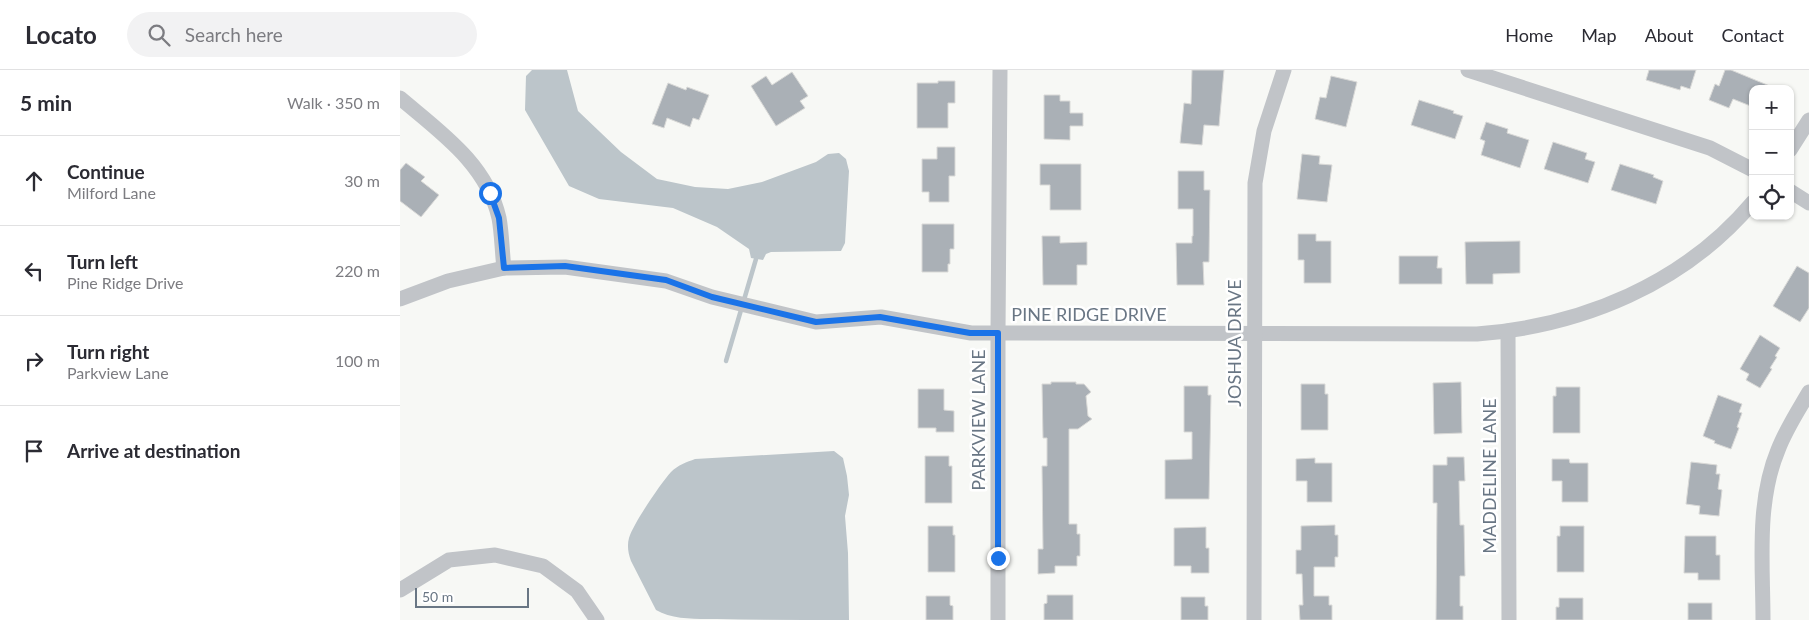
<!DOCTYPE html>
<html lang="en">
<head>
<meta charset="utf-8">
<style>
  body { margin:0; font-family:Lato,sans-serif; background:#f2f2f3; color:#2b2b33 }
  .controls { position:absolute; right:15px; top:15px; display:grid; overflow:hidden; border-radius:10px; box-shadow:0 1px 4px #0004 }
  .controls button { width:45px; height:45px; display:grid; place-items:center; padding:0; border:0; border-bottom:1px solid #e1e1e2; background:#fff; color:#2b2b33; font:25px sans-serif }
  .scale { position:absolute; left:15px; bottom:12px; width:114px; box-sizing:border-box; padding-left:5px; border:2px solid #697684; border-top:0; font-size:14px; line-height:18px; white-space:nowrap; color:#697684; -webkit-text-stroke:4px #fff; paint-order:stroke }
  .stop { position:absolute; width:15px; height:15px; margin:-11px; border:4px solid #1a73e8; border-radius:50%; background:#fff }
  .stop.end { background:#1a73e8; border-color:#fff; box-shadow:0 1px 5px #0008 }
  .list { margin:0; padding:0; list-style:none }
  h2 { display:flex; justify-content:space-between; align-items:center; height:65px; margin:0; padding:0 20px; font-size:21px }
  h2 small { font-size:16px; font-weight:400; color:#7c7c81 }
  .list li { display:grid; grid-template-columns:32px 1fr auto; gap:15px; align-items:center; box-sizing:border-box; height:90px; padding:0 20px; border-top:1px solid #e1e1e2 }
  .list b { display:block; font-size:19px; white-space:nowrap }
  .list p { margin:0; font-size:16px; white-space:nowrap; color:#7c7c81 }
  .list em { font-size:16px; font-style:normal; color:#7c7c81 }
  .icon { flex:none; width:28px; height:28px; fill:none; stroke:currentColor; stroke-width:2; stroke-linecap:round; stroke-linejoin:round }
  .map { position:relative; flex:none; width:1409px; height:550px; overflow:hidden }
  header { display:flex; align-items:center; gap:30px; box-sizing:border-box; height:70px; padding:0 25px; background:#fff; border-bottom:1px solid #e1e1e2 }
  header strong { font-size:24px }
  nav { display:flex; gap:28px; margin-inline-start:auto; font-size:18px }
  .search { width:350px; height:45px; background:#f2f2f3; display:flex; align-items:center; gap:12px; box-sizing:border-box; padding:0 18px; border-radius:28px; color:#7c7c81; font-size:19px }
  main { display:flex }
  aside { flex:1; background:#fff }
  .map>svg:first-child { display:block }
</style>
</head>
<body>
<header>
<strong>Locato</strong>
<div class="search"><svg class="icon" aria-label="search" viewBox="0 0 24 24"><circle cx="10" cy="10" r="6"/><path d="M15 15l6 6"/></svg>Search here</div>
<nav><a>Home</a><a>Map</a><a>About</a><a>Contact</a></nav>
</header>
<main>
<aside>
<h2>5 min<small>Walk · 350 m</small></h2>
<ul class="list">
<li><svg class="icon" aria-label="ahead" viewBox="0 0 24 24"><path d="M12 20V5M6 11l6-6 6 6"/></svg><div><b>Continue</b><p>Milford Lane</p></div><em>30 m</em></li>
<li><svg class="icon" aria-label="left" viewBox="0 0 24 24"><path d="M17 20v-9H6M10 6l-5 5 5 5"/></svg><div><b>Turn left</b><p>Pine Ridge Drive</p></div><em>220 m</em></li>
<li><svg class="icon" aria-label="right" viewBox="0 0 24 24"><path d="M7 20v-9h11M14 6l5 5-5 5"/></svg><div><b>Turn right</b><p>Parkview Lane</p></div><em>100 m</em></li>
<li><svg class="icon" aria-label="arrive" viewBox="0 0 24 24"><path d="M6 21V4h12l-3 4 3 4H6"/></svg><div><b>Arrive at destination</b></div></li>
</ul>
</aside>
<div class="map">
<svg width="1409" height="550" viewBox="0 0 1409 550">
  <rect width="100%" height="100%" fill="#f7f8f5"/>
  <g fill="#bcc5ca">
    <polygon points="132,0 167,0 178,41 221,82 257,109 295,117 328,119 362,112 416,92 428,84 439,83 446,89 449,101 445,173 441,181 371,182 366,184 363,190 351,188 349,179 317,157 273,138 199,129 169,116 125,40 126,6"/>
    <path d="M434,381L443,388L447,406L449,425L445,446L448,483L449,550C405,550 361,550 317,549C298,549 273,550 256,540L231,491C228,483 227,475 229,468C233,454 261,413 271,402C278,395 287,392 295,389Z"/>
  </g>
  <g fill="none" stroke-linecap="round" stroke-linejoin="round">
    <polyline stroke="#bcc5ca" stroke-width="4.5" points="326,291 356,189"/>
  </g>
  <g fill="#aab0b6" stroke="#d9d9d7">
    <polygon points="792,0 824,0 819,56 804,55 802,75 780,73 784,33 791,34"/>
    <polygon points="1249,0 1296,0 1290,19 1281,16 1280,20 1246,10"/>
    <polygon points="1325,0 1331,0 1377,19 1353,19 1353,37 1333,29 1329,38 1309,30 1315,14 1319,16"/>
    <polygon points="392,2 408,26 400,31 405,38 376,56 351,16 366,6 372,15"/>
    <polygon points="931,6 957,12 946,57 915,49 920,27 926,28"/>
    <polygon points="538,11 555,11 555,33 548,33 548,58 517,58 517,13 538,13"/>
    <polygon points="268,13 286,20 287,17 309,25 299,50 293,48 290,57 267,48 264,58 252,54"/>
    <polygon points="644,25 660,25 660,31 670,31 670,43 683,43 683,56 670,56 670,70 644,69"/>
    <polygon points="1019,30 1054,41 1053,43 1063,46 1055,69 1011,55"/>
    <polygon points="1086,52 1108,59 1107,63 1129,70 1120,98 1081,85 1085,71 1080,69"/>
    <polygon points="1153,72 1187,83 1185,89 1195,92 1188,113 1144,99"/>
    <polygon points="537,77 555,77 555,106 549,106 549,132 529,132 529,122 522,122 522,89 537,89"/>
    <polygon points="902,84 920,86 919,94 932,95 927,132 897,129"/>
    <polygon points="6,93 25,107 21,111 39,125 21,147 0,131 0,100"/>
    <polygon points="640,94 681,94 681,140 650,140 650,115 640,115"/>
    <polygon points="1220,94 1254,105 1253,107 1263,111 1256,134 1211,120"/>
    <polygon points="778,101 804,101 804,120 810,120 809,192 803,192 804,215 777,215 776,173 792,173 792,166 793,166 793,139 778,139"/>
    <polygon points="522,154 554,154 554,179 550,179 550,194 548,194 548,202 522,202"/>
    <polygon points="898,164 916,164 916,171 931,171 931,213 904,213 904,190 898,190"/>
    <polygon points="642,166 660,166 660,173 687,172 687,195 677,195 677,215 643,215"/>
    <polygon points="1120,171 1120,203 1093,204 1093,214 1066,214 1065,172"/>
    <polygon points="999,186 1038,186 1037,198 1042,198 1042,214 999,214"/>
    <polygon points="1397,196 1409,203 1409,238 1400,252 1373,236"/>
    <polygon points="1360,265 1380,278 1375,286 1377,287 1370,298 1372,299 1360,318 1346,310 1349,304 1340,299"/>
    <polygon points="651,312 676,312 676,314 684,314 691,322 686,326 688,346 692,349 678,359 669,359 669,454 677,454 677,464 680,464 680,486 677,486 677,496 655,496 655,503 638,504 638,479 643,479 642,396 647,396 647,368 643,368 642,314 651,314"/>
    <polygon points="1061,312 1062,363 1034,364 1033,313"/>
    <polygon points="901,314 925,314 925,324 928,324 928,360 901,360"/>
    <polygon points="784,316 808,316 808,325 811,325 809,429 765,429 765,390 792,389 792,362 784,362"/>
    <polygon points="1156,317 1180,317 1180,363 1153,363 1153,326 1156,326"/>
    <polygon points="518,319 544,319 544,340 554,341 554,362 536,362 536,358 518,358"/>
    <polygon points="1318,325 1342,334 1339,342 1342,343 1337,357 1339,358 1331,379 1314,373 1315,371 1303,366"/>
    <polygon points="525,386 549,386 549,396 552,396 552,433 525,433"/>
    <polygon points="1047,387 1064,387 1065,411 1059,411 1060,455 1064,455 1065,506 1060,506 1060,536 1063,536 1063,550 1036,550 1037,433 1033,433 1033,395 1047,395"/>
    <polygon points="915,388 915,393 932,393 932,432 907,432 907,411 896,411 896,389"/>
    <polygon points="1152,389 1169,389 1170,393 1188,393 1188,432 1162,432 1162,411 1152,411"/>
    <polygon points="1291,392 1317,395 1316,404 1320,404 1318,419 1322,420 1319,446 1299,444 1300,436 1286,434"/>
    <polygon points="935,455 935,465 938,465 938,487 935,487 935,497 914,497 914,526 929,526 929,535 932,535 932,550 900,550 899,535 903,535 902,504 896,504 896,480 901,480 901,456"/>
    <polygon points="528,456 553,456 553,465 555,465 555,502 528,502"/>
    <polygon points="1160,456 1184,456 1184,502 1157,502 1157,466 1160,466"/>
    <polygon points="806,457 806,478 809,478 809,503 791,503 791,496 774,496 774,458"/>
    <polygon points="1285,466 1316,466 1316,485 1320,485 1320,510 1298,510 1298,503 1284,503"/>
    <polygon points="647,525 673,525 673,550 644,550 644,534 647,533"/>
    <polygon points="526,526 550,526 550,535 553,536 553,550 526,550"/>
    <polygon points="781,527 805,527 805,536 808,536 808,550 781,550"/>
    <polygon points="1159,528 1183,528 1183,550 1156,550 1156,537 1159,537"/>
    <rect x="1288" y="533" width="24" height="17"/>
  </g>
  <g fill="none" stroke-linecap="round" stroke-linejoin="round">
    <g stroke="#c1c4c8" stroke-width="15">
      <polyline points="1068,0 1310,78 1353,100"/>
      <path d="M0,28C40,62 87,94 99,148C102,164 102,182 104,198"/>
      <polyline points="1390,80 1409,50"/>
      <polyline points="1390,121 1409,133"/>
      <path d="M0,229L48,211L104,198L165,197L266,211L312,227L416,252L481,247L571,263H598L1077,264C1182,256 1284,214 1353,132"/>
      <polyline points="1108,261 1109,550"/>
      <polyline points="0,520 49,490 95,485 143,496 177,521 197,550"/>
      <polyline points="598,550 598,263 600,0"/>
      <polyline points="854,550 855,113 864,61 884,0"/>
      <path d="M1363,550C1363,494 1356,433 1378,380C1386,359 1398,341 1409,322"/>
    </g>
  </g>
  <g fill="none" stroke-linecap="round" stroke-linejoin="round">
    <polyline stroke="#1a73e8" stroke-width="6" points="90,123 99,148 104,198 165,196 266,210 312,227 416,252 480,247 570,263 598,263 598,488"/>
  </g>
  <g text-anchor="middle" stroke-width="5" stroke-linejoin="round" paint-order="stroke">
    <g font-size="18" fill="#697684" stroke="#fff">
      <text x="689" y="251">PINE RIDGE DRIVE</text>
      <text transform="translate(835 273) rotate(-90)" y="6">JOSHUA DRIVE</text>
      <text transform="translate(579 350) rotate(-90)" y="6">PARKVIEW LANE</text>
      <text transform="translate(1090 406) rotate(-90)" y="6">MADDELINE LANE</text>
    </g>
  </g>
</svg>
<div class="controls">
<button>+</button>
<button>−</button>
<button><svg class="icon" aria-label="locate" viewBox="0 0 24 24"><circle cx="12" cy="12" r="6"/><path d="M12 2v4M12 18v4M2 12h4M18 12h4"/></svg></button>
</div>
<div class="scale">50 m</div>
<div class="stop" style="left:90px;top:123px"></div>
<div class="stop end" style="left:598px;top:488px"></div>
</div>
</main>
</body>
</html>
